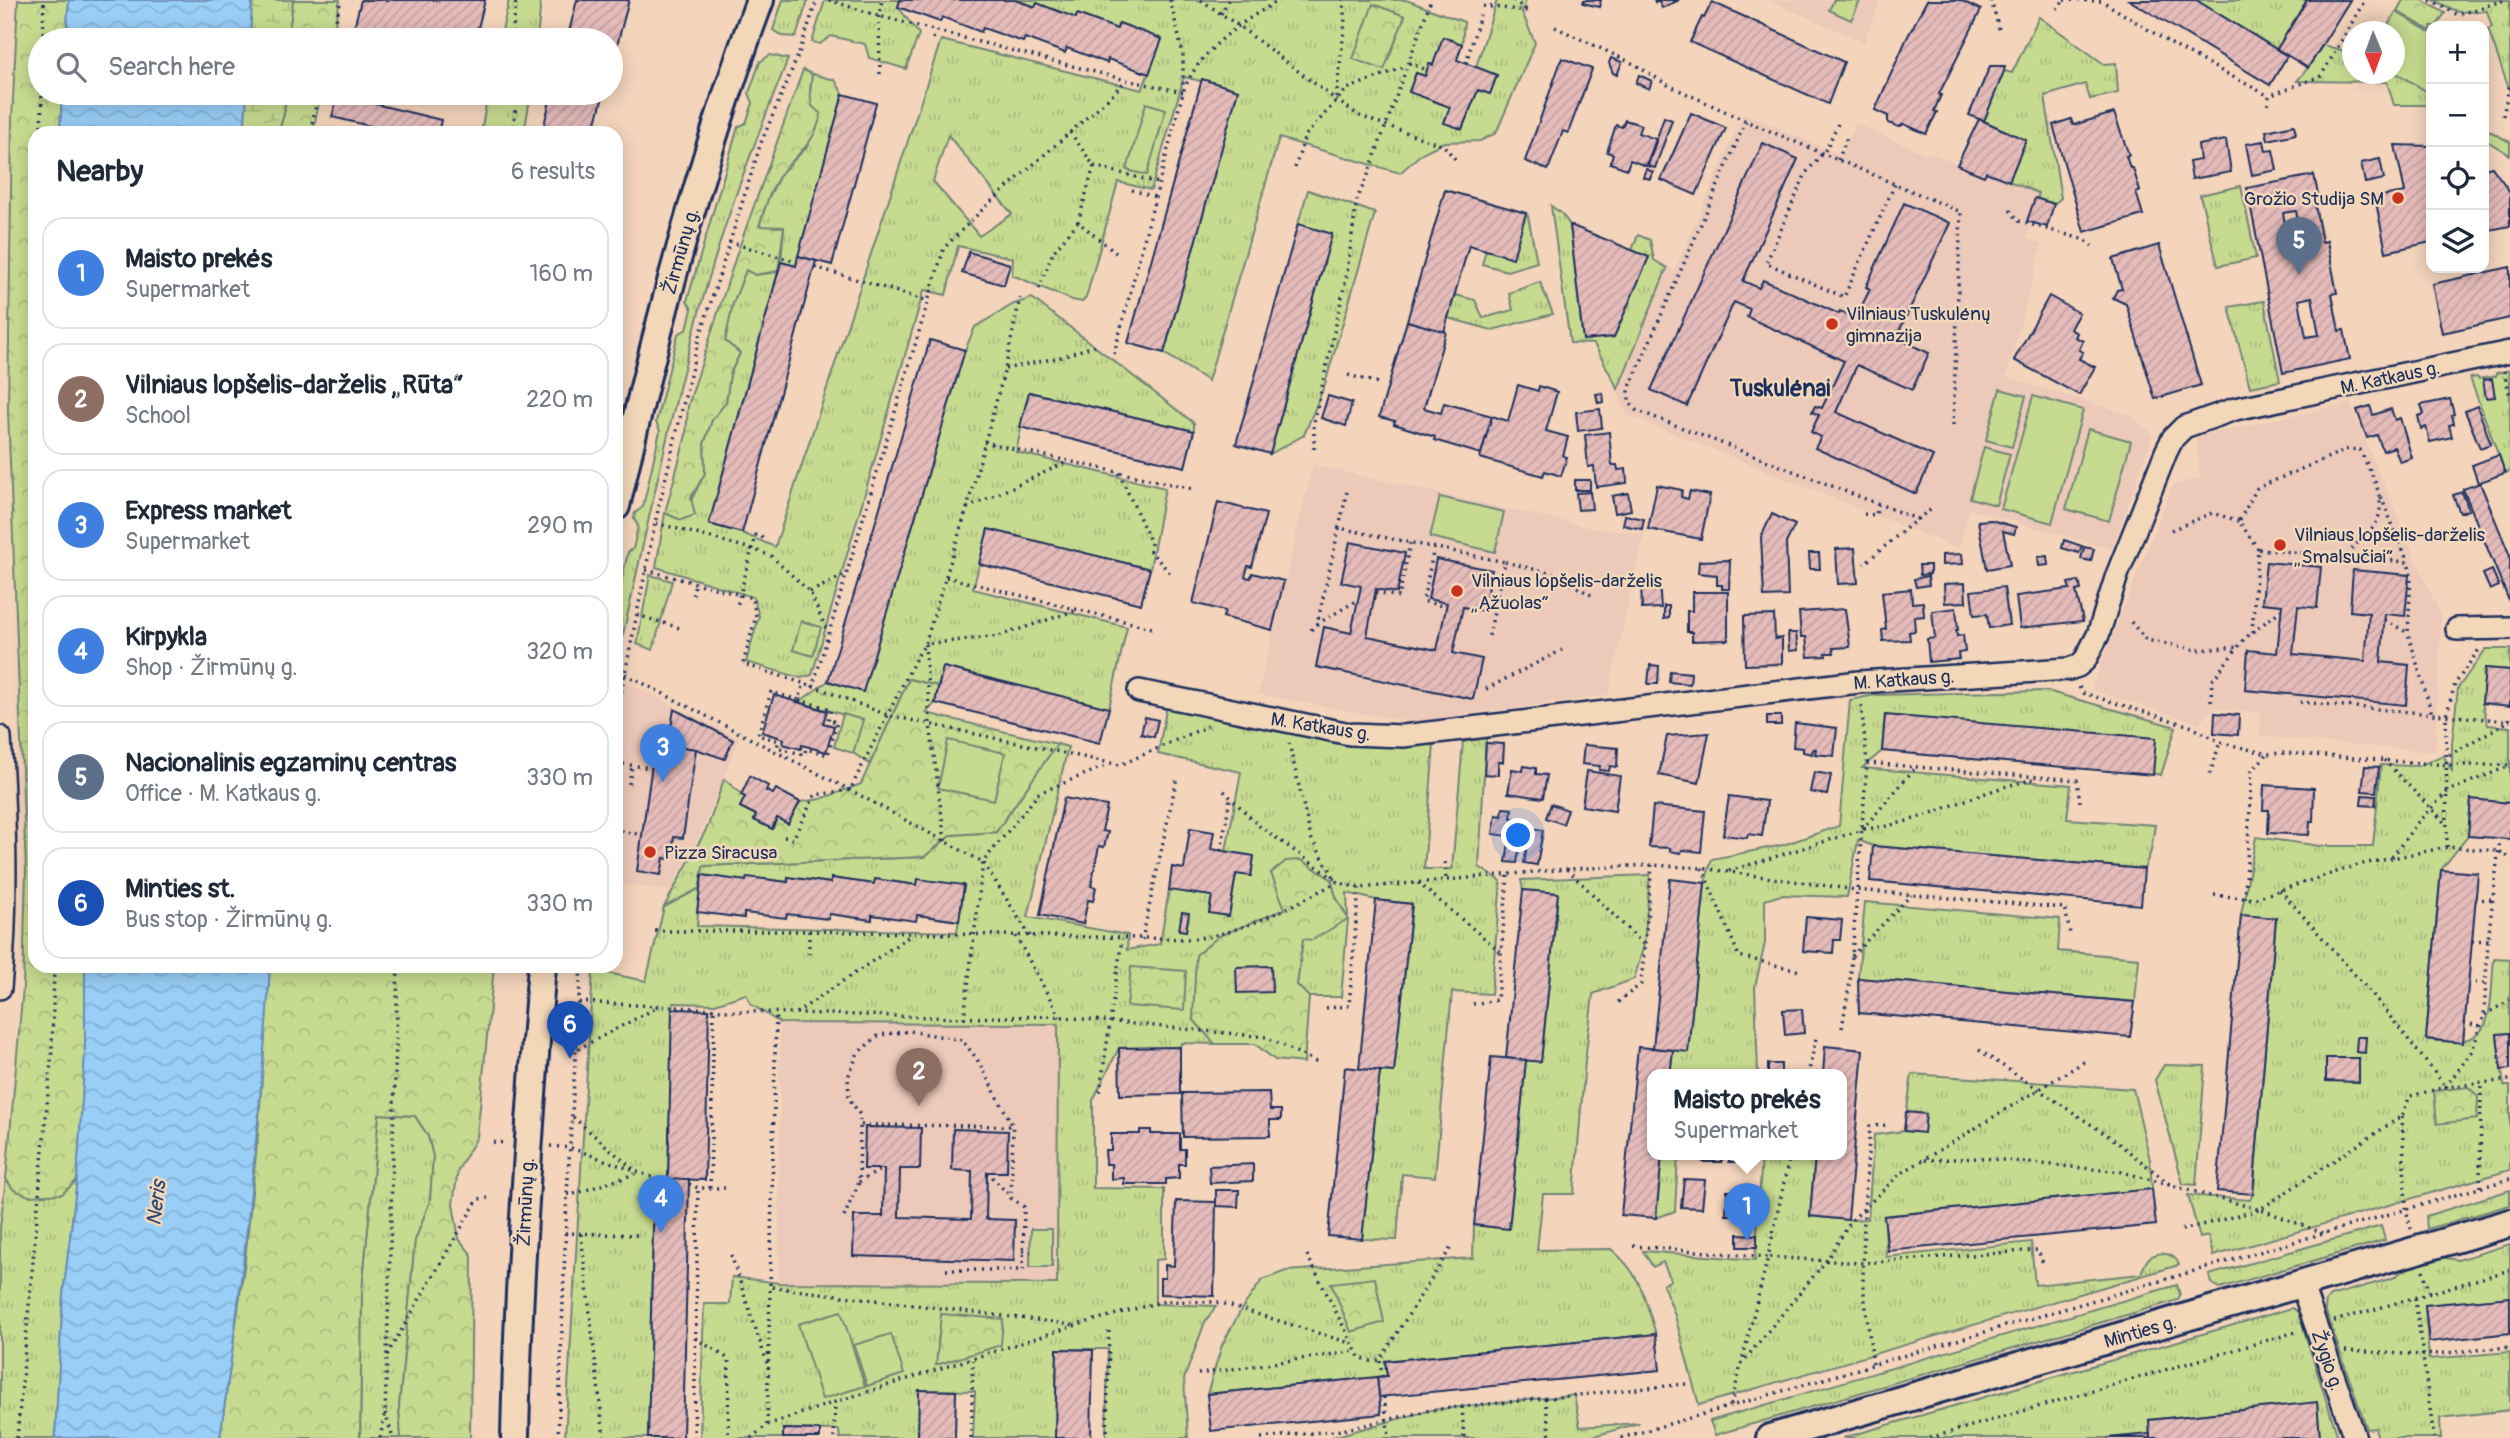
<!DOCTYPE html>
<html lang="en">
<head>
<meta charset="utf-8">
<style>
  body { margin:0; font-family:Pangolin,sans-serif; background:#f2f2f3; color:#1f2937 }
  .controls { position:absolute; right:21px; top:21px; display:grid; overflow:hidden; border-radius:14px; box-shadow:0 4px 18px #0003 }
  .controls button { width:63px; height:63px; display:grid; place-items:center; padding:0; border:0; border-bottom:2px solid #e0e1e3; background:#fff; color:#1f2937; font:35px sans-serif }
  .compass { position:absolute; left:2342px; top:21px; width:63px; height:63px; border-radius:50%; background:#fff; box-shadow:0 4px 18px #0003; rotate:179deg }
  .you { position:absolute; left:1519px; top:836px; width:24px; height:24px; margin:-18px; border:5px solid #fff; border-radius:50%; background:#1a73e8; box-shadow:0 0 0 10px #1a73e833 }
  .badge { display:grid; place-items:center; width:46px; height:46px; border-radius:50%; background:#c8321e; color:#fff; font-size:23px; font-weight:700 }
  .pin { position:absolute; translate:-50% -58px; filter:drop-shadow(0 2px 4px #0008) }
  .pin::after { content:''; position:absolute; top:37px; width:24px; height:21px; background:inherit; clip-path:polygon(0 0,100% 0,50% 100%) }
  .popup { position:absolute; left:1647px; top:1069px; width:200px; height:91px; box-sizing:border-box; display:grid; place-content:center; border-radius:14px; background:#fff; filter:drop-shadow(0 2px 5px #0005); font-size:23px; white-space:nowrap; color:#747a83 }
  .popup b { font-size:26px; color:#1f2937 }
  .popup::after { content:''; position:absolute; left:50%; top:100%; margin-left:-14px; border:14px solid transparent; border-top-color:#fff }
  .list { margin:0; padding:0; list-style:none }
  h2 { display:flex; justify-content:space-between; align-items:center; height:91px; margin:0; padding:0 28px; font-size:30px }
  h2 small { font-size:23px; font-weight:400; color:#747a83 }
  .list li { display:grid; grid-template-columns:46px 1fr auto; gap:21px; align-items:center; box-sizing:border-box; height:112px; margin:0 14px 14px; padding:0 14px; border:2px solid #e0e1e3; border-radius:21px }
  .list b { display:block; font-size:26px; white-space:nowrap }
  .list p { margin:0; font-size:23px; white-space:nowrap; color:#747a83 }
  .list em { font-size:23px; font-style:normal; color:#747a83 }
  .icon { flex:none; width:38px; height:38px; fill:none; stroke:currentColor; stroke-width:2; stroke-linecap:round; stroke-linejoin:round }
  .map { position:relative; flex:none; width:2510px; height:1438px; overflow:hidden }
  .search { position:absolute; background:#fff; box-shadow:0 4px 18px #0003; left:28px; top:28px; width:595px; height:77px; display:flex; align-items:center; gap:18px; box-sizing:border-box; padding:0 24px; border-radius:38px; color:#747a83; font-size:26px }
  .panel { position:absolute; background:#fff; box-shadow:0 4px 18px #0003; left:28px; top:126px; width:595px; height:847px; border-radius:21px }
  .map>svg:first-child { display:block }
</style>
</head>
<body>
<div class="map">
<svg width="2510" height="1438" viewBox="0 0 2510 1438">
  <defs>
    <pattern id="grass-tufts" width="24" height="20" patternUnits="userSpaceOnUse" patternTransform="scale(1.75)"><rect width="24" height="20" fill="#c7db90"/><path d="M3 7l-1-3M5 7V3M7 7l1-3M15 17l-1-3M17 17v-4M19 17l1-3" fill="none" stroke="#aabc7f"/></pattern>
    <pattern id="forest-crowns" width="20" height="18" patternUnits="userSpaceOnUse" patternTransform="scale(1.75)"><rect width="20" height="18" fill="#c7db90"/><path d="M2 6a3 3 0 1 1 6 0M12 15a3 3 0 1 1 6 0" fill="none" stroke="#aabc7f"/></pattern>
    <pattern id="wetland-marsh" width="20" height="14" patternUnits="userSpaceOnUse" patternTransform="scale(1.75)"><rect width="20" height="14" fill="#c7db90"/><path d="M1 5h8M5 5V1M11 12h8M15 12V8" fill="none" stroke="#aabc7f"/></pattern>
    <pattern id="water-waves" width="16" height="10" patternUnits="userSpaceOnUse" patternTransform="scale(1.75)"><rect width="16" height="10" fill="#99cef7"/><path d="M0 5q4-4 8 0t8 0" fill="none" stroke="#83b1d6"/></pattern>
    <pattern id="building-hatch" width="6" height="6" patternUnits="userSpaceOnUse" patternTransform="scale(1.75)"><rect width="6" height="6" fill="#e5bbba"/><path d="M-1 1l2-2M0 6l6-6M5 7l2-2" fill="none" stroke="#c4a1a2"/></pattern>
  </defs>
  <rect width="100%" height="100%" fill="#f4d4bb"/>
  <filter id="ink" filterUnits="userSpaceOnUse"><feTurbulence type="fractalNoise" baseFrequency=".0143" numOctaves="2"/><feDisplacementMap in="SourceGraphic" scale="14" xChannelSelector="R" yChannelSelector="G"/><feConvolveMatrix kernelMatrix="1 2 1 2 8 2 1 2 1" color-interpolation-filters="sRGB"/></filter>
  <g filter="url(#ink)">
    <g fill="#ecc9b9">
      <polygon points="1768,0 1880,0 1864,42"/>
      <polygon points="1744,113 1842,156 1856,124 1926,154 1929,152 1983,175 1986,172 2039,193 2038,199 2034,198 2027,221 2031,222 2026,239 2042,244 2006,377 2131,415 2153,435 2112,549 1969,509 1959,549 1628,415 1621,403 1618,389 1667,268 1675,270"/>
      <polygon points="2349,403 2441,617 2435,752 2260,736 2261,713 2214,708 2199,723 2091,690 2173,485 2200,478 2196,437"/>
      <polygon points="1313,465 1592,528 1644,534 1608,695 1412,722 1258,694"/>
      <polygon points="616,677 739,738 703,828 670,891 616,883"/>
      <polygon points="780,1023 1058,1024 1057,1284 779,1283"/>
    </g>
    <g fill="url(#grass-tufts)" stroke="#718577" stroke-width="2" fill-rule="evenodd">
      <polygon points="509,0 541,0 537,40 500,40"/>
      <polygon points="783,0 808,0 796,37 782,36 773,30"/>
      <polygon points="825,0 900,0 898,7 919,34 906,69 869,58 865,44 831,36 820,44 812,42"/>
      <path d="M1015,0H1406L1464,22L1462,44L1443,37L1433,65L1429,64L1425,76L1416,73L1409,91L1450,107L1444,122L1462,129L1478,90L1490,94L1497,75L1476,67L1497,0H1526L1522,12L1535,43L1496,133L1480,141L1444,142L1422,153L1400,173L1279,138L1208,381L1164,353L1238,90L1184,77L1151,190L1118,182L1086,298L1082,302L1072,300L1012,275L1013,258L958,246L946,295L924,290L812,675L801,678L746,662L759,616L753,597L656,567L665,513L681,520L705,473L704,444L712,420L726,402L730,374L740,353L725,341L733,303L746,270L755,275L778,272L709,524L742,533L775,547L941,40L1142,90L1162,39L1120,23L1117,29L1078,14L1076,18ZM948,135L1012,214L979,236L933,181Z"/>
      <polygon points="2196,0 2307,0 2277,49"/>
      <polygon points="2433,0 2510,0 2510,92 2488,29 2492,27 2487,11 2459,12"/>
      <polygon points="2039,17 2104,64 2116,63 2118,93 2090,99 2085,84 2045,96 2061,198 2054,204 2038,199 2038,193 2009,181 2026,140 1984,121 2004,71 2012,73"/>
      <polygon points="2323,45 2352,53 2352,74 2395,72 2431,94 2431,105 2394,105 2387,82 2297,81 2308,68"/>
      <path d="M770,55L788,59C769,107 750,154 733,203C684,344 655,493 622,639L616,637V606L628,552L633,549L638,526L634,519L635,513L643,507L660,431L656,422L678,334L687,329L692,309L687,301L738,127L746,123L753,103L749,93L760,62Z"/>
      <path d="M812,74L835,80L843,94L796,266L781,262L784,227H759L768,199L781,173L809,145C811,121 808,97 812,74Z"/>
      <polygon points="488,93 531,93 524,133 481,133"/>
      <polygon points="2484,128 2510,142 2510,155 2484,139"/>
      <polygon points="2241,186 2256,258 2218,266 2200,195"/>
      <polygon points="1308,190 1375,213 1325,384 1304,435 1270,454 1332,234 1298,224"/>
      <polygon points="1551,206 1561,213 1570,225 1583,340 1614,337 1648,257 1632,250 1638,235 1650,240 1654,260 1667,268 1618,389 1594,344 1570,343"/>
      <polygon points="1526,213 1528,216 1537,262 1507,271 1482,264 1486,250"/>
      <polygon points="1540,282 1553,314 1492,330 1448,318 1455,295 1475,300 1483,318 1513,310 1509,293"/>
      <polygon points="1032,298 1194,423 1194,431 1029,392 1016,452 1165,488 1150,569 988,530 973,589 1127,627 1109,708 944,667 938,686 909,679 870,764 853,753 862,720 799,702 828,681 863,691 965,350 975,327 1014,304"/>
      <polygon points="2264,301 2280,381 2250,387 2229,307"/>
      <polygon points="2510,370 2510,471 2505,473 2470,378 2477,377 2478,379 2496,376 2496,373"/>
      <polygon points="650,575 672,581 653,650 637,644"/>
      <path d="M2486,649H2510V670L2485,668L2482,703L2488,725L2510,727V803L2471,800L2468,836L2441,870L2426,1039C2498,1052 2489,1013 2494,958L2510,959V1033L2497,1035L2504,1086H2510V1170L2213,1256L2208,1236L2200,1238L2188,1195L2250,1200L2253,1194L2276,919L2241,915L2256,837L2320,846H2373L2381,765L2419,766L2443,755L2452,771V743L2458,688Z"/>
      <polygon points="2047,691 2176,727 2161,775 1885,715 1882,751 1862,768 2071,785 2067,819 2155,825 2151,851 2144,869 1873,846 1858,840 1847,897 1781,895 1765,900 1765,943 1755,987 1758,1075 1670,1075 1673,1050 1688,1051 1705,883 1712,859 1783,845 1839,826 1850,700 1875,695"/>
      <polygon points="1167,704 1275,731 1390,747 1434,745 1424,869 1452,869 1463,742 1486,738 1479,867 1501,881 1491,994 1452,992 1435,1177 1402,1174 1397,1240 1362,1239 1380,1071 1394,1072 1412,904 1376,900 1347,893 1348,919 1341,997 1309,997 1297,985 1303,938 1348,919 1336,897 1331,879 1271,873 1286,909 1219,936 1193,1019 1215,1044 1181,1043 1180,1047 1119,1048 1093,1100 1093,1188 1164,1189 1164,1259 1155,1260 1155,1304 1216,1306 1205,1322 1184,1379 1188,1438 1106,1438 1108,1349 1057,1349 1055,1438 973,1438 975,1391 920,1390 918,1438 840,1438 839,1430 784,1429 783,1438 700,1438 704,1304 730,1304 732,1277 779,1283 1057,1284 1058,1024 780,1023 751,1004 746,994 715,1004 673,1003 668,1178 671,1179 671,1188 654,1188 648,1438 565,1438 593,970 646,981 664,907 700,888 697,926 957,932 964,886 917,885 876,879 874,884 832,878 831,883 788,878 788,882 747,877 746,881 702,875 703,866 924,857 951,835 996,832 1057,744 1068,747 1028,917 1128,935 1127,950 1160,944 1169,890 1212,896 1209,913 1229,916 1236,874 1251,876 1254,856 1226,851 1241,772 1158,754"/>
      <path d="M1650,875L1644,945L1634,979L1593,994L1585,1061L1574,1194H1543L1537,1250L1611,1249C1642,1275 1644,1297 1656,1334L1385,1361L1387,1376L1207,1394L1222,1345L1241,1310L1262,1280L1286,1271L1473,1258L1474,1225L1509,1229L1526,1060L1541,1061L1558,894L1523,890L1521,880Z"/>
      <polygon points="1865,902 2060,919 2058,951 2139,958 2135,1002 1858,978"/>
      <polygon points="2164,1065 2205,1066 2196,1185 2183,1184 2155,1080"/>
      <path d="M1912,1074L2133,1089L2150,1160L2152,1189L1885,1216L1886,1257L2031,1242L2035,1285L2141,1274C2143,1269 2145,1262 2149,1258C2159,1250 2175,1253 2179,1265L1699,1405L1674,1312L1663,1285L1671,1280L1663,1262L1653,1267L1643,1251L1755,1260L1762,1155H1815L1810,1216L1848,1220L1868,1219L1874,1135L1904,1131Z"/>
      <polygon points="379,1114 415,1116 428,1136 433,1156 430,1201 415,1241 399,1407 401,1438 360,1438 362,1290"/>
      <polygon points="1662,1155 1678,1155 1675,1211 1656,1218"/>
      <polygon points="6,1179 14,1190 62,1194 77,1180 63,1295 55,1438 0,1438 0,1227"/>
      <polygon points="2510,1190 2510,1205 2427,1229 2426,1216"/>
      <polygon points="2381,1226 2385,1240 2220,1288 2211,1283 2209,1275"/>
      <polygon points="2510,1244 2510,1297 2425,1306 2429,1359 2510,1352 2510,1410 2440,1418 2441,1438 2378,1438 2375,1428 2367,1429 2325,1309 2326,1301 2330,1296 2393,1278 2409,1266 2440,1257 2458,1260"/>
      <polygon points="2177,1285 2180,1295 2178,1300 1715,1435 1710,1421"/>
      <polygon points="2292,1308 2298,1312 2337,1434 2334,1438 2320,1438 2317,1403 2149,1420 2150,1434 2108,1438 1843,1438"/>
      <polygon points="1574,1395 1580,1427 1639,1423 1587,1438 1329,1438 1431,1410"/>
    </g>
    <g fill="url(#forest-crowns)" stroke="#718577" stroke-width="2">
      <polygon points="18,0 69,0 66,40 40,40 40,93 62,93 60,133 35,133 35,966 85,966 85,1053 77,1180 62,1194 29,1196 14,1190 6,1179 23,987 26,870 8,411 12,119"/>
      <polygon points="293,0 340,0 332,40 288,40"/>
      <polygon points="2403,0 2422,0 2445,13 2437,26 2431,26 2431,31 2397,11"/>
      <polygon points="1373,4 1405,16 1384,70 1353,59"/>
      <path d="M803,70L812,74L810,90L812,106L821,114C815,143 801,150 783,171C771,186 765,208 759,226L784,227L778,271L755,275L746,270L733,303L725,341L740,353L730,374L726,402L712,420L704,444L705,473L691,498L695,515L681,520L665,513L686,435L688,406L737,253Z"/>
      <polygon points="286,93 321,93 313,131 315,133 278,133 284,114"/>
      <polygon points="801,621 821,627 813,656 793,650"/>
      <polygon points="909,679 938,686 935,703 926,713 1057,744 996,832 951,835 924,857 703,866 700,888 664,907 708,826 724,779 745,797 740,807 756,815 754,820 772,829 777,818 788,824 800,802 821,799 861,784"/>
      <polygon points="843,714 863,720 853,753 834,747"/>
      <polygon points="1301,860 1331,879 1336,897 1348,919 1312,940 1303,939 1297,985 1309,997 1304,1063 1275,1060 1255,1044 1215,1044 1193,1019 1196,955 1219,936 1285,909 1271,873 1286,861"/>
      <polygon points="270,966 494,966 477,1137 458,1170 453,1204 459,1239 472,1255 470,1438 401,1438 399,1407 415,1241 430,1201 433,1156 428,1136 415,1116 379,1114 362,1290 360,1438 220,1438 245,1260 258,1134"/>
      <polygon points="1131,967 1186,971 1184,1010 1127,1006"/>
      <polygon points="2468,1087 2478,1096 2477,1119 2437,1124 2434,1091"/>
      <polygon points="1375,1278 1384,1322 1351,1332 1331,1283"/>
      <polygon points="941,1314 1003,1319 1001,1345 936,1365"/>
    </g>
    <g fill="url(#wetland-marsh)" stroke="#718577" stroke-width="2">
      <polygon points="252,0 293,0 288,40 250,40"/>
      <polygon points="247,93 286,93 284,114 278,133 244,133"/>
    </g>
    <g fill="#c7db90" stroke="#718577" stroke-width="2">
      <polygon points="1834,0 1860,1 1851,20 1829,10"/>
      <polygon points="2396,12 2431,33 2431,94 2395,72 2394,32 2385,31"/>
      <polygon points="1146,103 1166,109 1147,175 1127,170"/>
      <polygon points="2000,389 2026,396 2012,447 1986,440"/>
      <polygon points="2033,396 2083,410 2052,523 2001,509"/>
      <polygon points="2088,429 2131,441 2109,521 2066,509"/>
      <polygon points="1984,447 2010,454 1996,505 1970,498"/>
      <polygon points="1440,497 1504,512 1495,552 1430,537"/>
      <polygon points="948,740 1005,753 994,800 938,788"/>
      <polygon points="1031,1229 1052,1229 1052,1267 1030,1267"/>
      <polygon points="841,1311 865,1386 822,1399 798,1324"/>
      <polygon points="891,1334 904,1374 867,1386 854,1345"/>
    </g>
    <g fill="url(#water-waves)" stroke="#678eba" stroke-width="2">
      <polygon points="69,0 252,0 250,40 66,40"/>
      <polygon points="62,93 247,93 244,133 60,133"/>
      <path d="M85,966H270C260,1124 243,1281 220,1438H55L63,1295L77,1180L85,1053Z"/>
    </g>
    <g fill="url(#building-hatch)" stroke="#1b2f5e" stroke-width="2" fill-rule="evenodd">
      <polygon points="361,0 485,0 475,40 351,40"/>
      <polygon points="577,0 629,0 611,68 611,40 567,40"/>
      <polygon points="900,0 1015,0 1035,7 1037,3 1076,18 1077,14 1117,29 1119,23 1162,39 1149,74 1108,59 1107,63 1067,48 1065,53 1025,38 1023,42 983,28 981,32 942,17 940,22 898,7"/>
      <polygon points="1584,0 1601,0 1599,7 1583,3"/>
      <polygon points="1654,0 1679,0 1662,8 1659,1 1655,3"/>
      <polygon points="1927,0 1960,0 1981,10 1939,94 1941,95 1934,111 1937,112 1926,134 1904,124 1899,127 1888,123 1888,116 1875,110 1906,40"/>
      <polygon points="2129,0 2196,0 2287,56 2270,85"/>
      <polygon points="2307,0 2350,0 2308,68 2277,49"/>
      <polygon points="1712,2 1844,62 1828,104 1690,42 1702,17 1704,18"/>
      <polygon points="1443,37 1462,44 1457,60 1497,75 1490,94 1478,90 1462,129 1444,123 1450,107 1409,92 1416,73 1425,76 1429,64 1433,65"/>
      <polygon points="1562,58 1592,69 1568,133 1563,131 1548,170 1525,161"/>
      <polygon points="1611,58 1622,62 1617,75 1613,73 1609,63"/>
      <polygon points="1990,66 2005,66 2004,71 1984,121 1969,115"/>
      <polygon points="1639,75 1652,81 1649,89 1636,83"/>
      <polygon points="1202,79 1238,90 1164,353 1128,343"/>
      <polygon points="552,93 604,93 593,133 542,133"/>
      <polygon points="843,94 876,103 832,265 798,256"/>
      <polygon points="338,95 441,120 438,133 399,133 332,117"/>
      <polygon points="1691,113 1726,128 1696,195 1661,180"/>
      <polygon points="2114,113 2129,155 2126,156 2130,168 2133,168 2140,191 2136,192 2143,215 2084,232 2053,125 2071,119 2073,125"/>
      <polygon points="1664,117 1672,120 1655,168 1648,166"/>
      <polygon points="1979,119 2026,140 2009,181 1986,172 1984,176 1957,165"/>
      <polygon points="1625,120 1641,125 1638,133 1656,139 1646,166 1630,160 1627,169 1610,163 1613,154 1607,152 1616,125 1622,127"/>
      <polygon points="2294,125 2296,134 2268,140 2266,131"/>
      <polygon points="2226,140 2231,172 2192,179 2189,162 2200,160 2198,145"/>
      <polygon points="2264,141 2266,151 2273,150 2277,170 2252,175 2246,144"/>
      <polygon points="1763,143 1798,159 1743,281 1759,288 1763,280 1839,314 1840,311 1856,318 1870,289 1866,287 1904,203 1950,223 1896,338 1929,353 1912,390 1857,365 1836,412 1933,456 1916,494 1815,448 1821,437 1811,432 1819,415 1812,412 1815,406 1822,408 1844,361 1747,317 1750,309 1734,302 1687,406 1651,390"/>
      <polygon points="2395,145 2431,146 2431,242 2386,252 2375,197 2405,192"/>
      <polygon points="2380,159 2384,179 2365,183 2361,163"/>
      <polygon points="2492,167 2510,192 2510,226 2484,231 2484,169"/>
      <polygon points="1646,169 1653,172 1650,179 1643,177"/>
      <path d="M2314,175L2320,204L2315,205L2322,242L2327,241L2337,293L2332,294L2339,331L2344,330L2350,359L2283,373L2247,188ZM2296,211L2304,254L2291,257L2283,213ZM2312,297L2319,335L2306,337L2299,300Z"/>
      <polygon points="1445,190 1526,213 1513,258 1469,245 1444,332 1407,321"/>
      <polygon points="2035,198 2054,204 2047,227 2027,221"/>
      <polygon points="1298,224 1332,234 1270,454 1236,444"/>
      <polygon points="1570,225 1649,257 1614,337 1583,340"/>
      <polygon points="2159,245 2201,385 2155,399 2126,304 2113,298 2117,290 2122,289 2113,259"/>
      <polygon points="969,252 1010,264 1004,285 962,273"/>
      <polygon points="798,256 816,261 742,533 709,524 781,262 796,266"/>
      <polygon points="2510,267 2510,318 2442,333 2432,284"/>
      <polygon points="2049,296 2079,313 2070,329 2077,333 2075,337 2083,341 2079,350 2083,352 2079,359 2095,367 2079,395 2014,360"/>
      <polygon points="1407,321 1446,332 1424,408 1441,413 1444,403 1492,416 1481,454 1434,440 1435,437 1394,424 1395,421 1379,417"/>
      <polygon points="930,340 965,350 863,692 828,681"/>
      <polygon points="2492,379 2495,397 2486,398 2483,380"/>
      <polygon points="1518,385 1538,391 1539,386 1557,392 1546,431 1568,437 1563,456 1567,457 1561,476 1545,471 1543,476 1480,458 1492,416 1508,421"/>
      <polygon points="1029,392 1194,431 1185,467 1020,427"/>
      <polygon points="1603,393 1604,402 1598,403 1596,394"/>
      <polygon points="1328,396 1352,403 1346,426 1321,418"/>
      <polygon points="2450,399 2454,414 2452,415 2454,424 2449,425 2452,437 2430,442 2426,427 2421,429 2418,416 2424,414 2421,405"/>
      <polygon points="2370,406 2373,415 2391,409 2395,420 2400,418 2412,458 2400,462 2394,447 2383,451 2377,435 2367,438 2357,410"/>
      <polygon points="2477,406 2491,444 2480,448 2465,411"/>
      <polygon points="1600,409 1602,428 1578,431 1576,412"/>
      <polygon points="1609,432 1612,465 1617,465 1618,470 1626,469 1627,483 1596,487 1594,466 1588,467 1585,435"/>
      <polygon points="2499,455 2505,473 2478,483 2472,465"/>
      <rect x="1575" y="480" width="15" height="10"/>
      <polygon points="2480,483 2510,556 2510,603 2463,489"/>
      <polygon points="1657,485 1682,490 1681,497 1688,499 1690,491 1710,495 1701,539 1648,529"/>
      <polygon points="1590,492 1592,509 1578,510 1576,493"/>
      <polygon points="2462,492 2469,510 2460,513 2453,495"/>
      <polygon points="1628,493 1631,510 1615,513 1612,496"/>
      <polygon points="1218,502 1266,514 1252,567 1248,566 1245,577 1251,578 1252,573 1284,581 1272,630 1223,617 1225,611 1193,603"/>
      <polygon points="1772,514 1795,525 1786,543 1788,596 1764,597 1761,537"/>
      <polygon points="1625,515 1644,519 1642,529 1623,525"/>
      <polygon points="1991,520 2016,527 2014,534 2003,531 2010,565 1987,569 1978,521"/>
      <polygon points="988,529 1150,569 1141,604 979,564"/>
      <polygon points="2064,540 2082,546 2079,553 2062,548"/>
      <polygon points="1350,542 1405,553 1397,593 1376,589 1367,636 1437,650 1447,603 1428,599 1436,559 1492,570 1484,611 1463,607 1453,653 1482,659 1473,699 1316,667 1324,627 1351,633 1361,586 1341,582"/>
      <polygon points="2084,547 2094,549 2091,561 2081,559"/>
      <polygon points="1855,548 1858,583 1838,584 1836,549"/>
      <polygon points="1809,553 1819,553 1820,569 1810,569"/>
      <polygon points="1962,554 1963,564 1942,565 1942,555"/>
      <polygon points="2047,556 2048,565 2039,566 2038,557"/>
      <polygon points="1730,560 1729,589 1722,589 1722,585 1717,585 1717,575 1698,573 1699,561"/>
      <polygon points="2266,562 2321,567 2317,608 2298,606 2293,654 2365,661 2369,613 2350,611 2353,570 2409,575 2405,616 2385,614 2381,662 2409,665 2406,705 2245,690 2248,650 2277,653 2282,605 2262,603"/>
      <polygon points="1919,565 1930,565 1930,574 1920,575"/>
      <polygon points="2492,570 2499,586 2490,590 2483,574"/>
      <polygon points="1928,576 1929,585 1916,587 1914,579"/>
      <polygon points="1659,581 1661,608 1642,609 1641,582"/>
      <polygon points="2079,581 2081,590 2076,591 2083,621 2020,628 2016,596 2070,589 2068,583"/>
      <polygon points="1965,583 1966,602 1945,603 1944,584"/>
      <polygon points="2004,587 2009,625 1989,628 1987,614 1974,615 1971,591"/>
      <polygon points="1911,589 1912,603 1923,602 1924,616 1914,617 1915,631 1909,632 1910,640 1883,641 1882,630 1886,629 1882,592"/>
      <polygon points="1692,592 1728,592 1728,640 1692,641 1692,632 1687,632 1687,611 1692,611"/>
      <polygon points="1664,606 1669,606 1669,618 1664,619"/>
      <polygon points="1956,608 1958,630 1956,630 1957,636 1963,635 1965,652 1958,653 1959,659 1929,662 1927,639 1935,638 1932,611"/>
      <polygon points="1845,609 1850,647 1833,648 1834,653 1825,653 1826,656 1808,657 1806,637 1801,637 1799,612"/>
      <polygon points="1774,615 1775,639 1782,638 1782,664 1745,665 1744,616"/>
      <polygon points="1788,633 1796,633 1798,650 1789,651"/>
      <polygon points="1650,665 1659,666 1658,684 1648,684"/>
      <polygon points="943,667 1109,708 1100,743 935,703"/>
      <polygon points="2485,668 2510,670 2510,706 2482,703"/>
      <polygon points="1670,671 1691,673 1690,684 1669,682"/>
      <polygon points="774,695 827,711 823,723 834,726 826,752 802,745 801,749 783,744 784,739 762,732"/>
      <polygon points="674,709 733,740 725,759 696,749 668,745"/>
      <polygon points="2215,713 2239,715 2238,735 2214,733"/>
      <polygon points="1885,715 2156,738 2153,775 1882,751"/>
      <rect x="1767" y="716" width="14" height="9"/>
      <polygon points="1145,717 1158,720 1154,737 1141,734"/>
      <polygon points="1795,723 1837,728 1834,756 1815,754 1816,749 1813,749 1812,754 1803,752 1803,748 1793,747"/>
      <polygon points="1709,733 1699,783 1659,775 1667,736"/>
      <polygon points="655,743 696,749 683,838 674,837 672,854 669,854 669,859 664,858 661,875 637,871"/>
      <polygon points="1486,743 1504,744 1503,762 1498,762 1498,775 1484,774"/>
      <polygon points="1584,745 1618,748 1617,767 1610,766 1609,771 1599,770 1600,766 1582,764"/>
      <polygon points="1524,766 1536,768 1536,774 1547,775 1543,798 1508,793 1512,769 1523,771"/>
      <polygon points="2365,766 2379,767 2376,792 2362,791"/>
      <polygon points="1587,771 1620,776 1615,811 1582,806"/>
      <polygon points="1814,772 1831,775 1827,795 1810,792"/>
      <polygon points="750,776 768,786 766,791 773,794 776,789 800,802 788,824 777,818 772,829 754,820 756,815 740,807 745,797 741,795"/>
      <polygon points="2264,785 2314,788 2313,821 2310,821 2309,835 2268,833 2269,810 2263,810"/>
      <polygon points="2362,795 2376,796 2375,806 2361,805"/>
      <polygon points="1729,796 1767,801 1762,836 1748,834 1747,838 1723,835"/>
      <polygon points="1064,798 1107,806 1102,831 1108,832 1104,847 1099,846 1091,886 1096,887 1093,901 1088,900 1083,924 1040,915"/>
      <polygon points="2471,799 2510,803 2510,839 2468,836"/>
      <polygon points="1551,804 1568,810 1563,824 1546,818"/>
      <polygon points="1653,806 1705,811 1701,852 1682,850 1681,853 1670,851 1670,848 1649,847"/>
      <polygon points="1503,808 1512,809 1511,818 1518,819 1516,837 1493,834 1496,815 1502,816"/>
      <polygon points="1190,828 1214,832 1211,849 1254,856 1251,876 1236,874 1229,916 1209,913 1212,896 1169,890 1172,867 1184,869"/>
      <polygon points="1530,828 1543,830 1537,865 1524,863"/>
      <polygon points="1509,842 1520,844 1517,863 1506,862"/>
      <polygon points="1873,846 2144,869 2141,905 1870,881"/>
      <polygon points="2441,870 2478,873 2463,1043 2426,1039"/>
      <polygon points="702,875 746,881 747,877 788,882 788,877 831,883 831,878 874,884 875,879 917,885 918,879 964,885 959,921 917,915 916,921 872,915 872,920 829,914 829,919 787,914 786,918 744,913 744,918 697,912"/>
      <polygon points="1670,879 1705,883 1688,1052 1653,1048"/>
      <polygon points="1523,890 1558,893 1541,1062 1506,1058"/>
      <polygon points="1376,900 1412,904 1394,1072 1359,1069"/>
      <polygon points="1182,912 1189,913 1186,931 1179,930"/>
      <polygon points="2241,915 2276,918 2253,1194 2217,1191"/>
      <polygon points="1806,917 1842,920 1840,940 1834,940 1833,953 1803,951"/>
      <polygon points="1271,966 1272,992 1237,993 1236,967"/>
      <polygon points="1858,978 2135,1002 2130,1037 1859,1013"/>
      <polygon points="672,1009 709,1010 705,1180 668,1179"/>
      <polygon points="1802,1009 1804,1033 1785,1035 1783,1010"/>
      <polygon points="2510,1033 2510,1069 2501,1070 2497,1034"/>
      <polygon points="2357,1037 2366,1037 2365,1053 2356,1052"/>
      <polygon points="1825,1046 1863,1050 1848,1220 1810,1216 1815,1155 1842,1155 1842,1075 1823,1075"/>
      <polygon points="1180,1047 1180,1094 1120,1095 1119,1048"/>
      <polygon points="1638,1047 1673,1050 1670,1075 1652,1075 1652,1155 1662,1155 1656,1218 1621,1215"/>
      <polygon points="1491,1057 1526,1060 1509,1229 1474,1225"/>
      <polygon points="2326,1058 2359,1058 2359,1082 2326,1081"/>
      <rect x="1768" y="1064" width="13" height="11"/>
      <polygon points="1345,1067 1380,1071 1362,1239 1328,1236"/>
      <polygon points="1269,1092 1270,1110 1281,1110 1281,1120 1270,1120 1270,1136 1183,1137 1182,1093"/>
      <polygon points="1906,1112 1926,1114 1924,1133 1904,1131"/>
      <polygon points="865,1127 921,1128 920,1169 900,1169 899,1217 971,1219 972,1171 952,1170 953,1129 1008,1131 1007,1172 987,1172 986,1219 1015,1220 1014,1261 853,1256 854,1216 883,1216 884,1169 864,1169"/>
      <polygon points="1140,1130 1151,1130 1151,1134 1180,1134 1180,1149 1185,1149 1185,1164 1179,1164 1179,1178 1166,1179 1166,1184 1124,1184 1124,1178 1111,1179 1111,1164 1106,1164 1105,1150 1111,1150 1111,1134 1140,1134"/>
      <polygon points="1704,1155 1749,1155 1749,1162 1729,1162 1729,1156 1722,1156 1722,1162 1703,1162"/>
      <polygon points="1253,1164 1253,1181 1210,1183 1209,1166"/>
      <polygon points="671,1179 689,1179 683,1438 648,1438 654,1188 671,1188"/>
      <polygon points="1684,1179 1705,1180 1702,1208 1681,1207"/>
      <polygon points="2152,1189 2156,1225 1888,1251 1884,1216"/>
      <polygon points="1216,1190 1239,1190 1238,1207 1216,1206"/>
      <polygon points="1727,1191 1742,1191 1742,1215 1726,1215"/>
      <polygon points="1176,1201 1216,1202 1214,1296 1160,1294 1160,1278 1165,1278 1165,1265 1174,1266"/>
      <polygon points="1738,1234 1757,1235 1757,1247 1738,1247"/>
      <polygon points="2510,1297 2510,1333 2429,1342 2425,1305"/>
      <polygon points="1656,1334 1660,1370 1379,1397 1377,1377 1387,1376 1385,1361"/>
      <polygon points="1057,1349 1093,1350 1091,1438 1055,1438"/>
      <polygon points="1377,1377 1381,1414 1211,1431 1207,1394"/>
      <polygon points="919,1390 956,1391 955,1438 918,1438"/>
      <polygon points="2317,1402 2320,1438 2150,1438 2149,1420"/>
      <polygon points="783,1429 820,1430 820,1438 783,1438"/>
      <polygon points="2150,1434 2150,1438 2108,1438"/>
    </g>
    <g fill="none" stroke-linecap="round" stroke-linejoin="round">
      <defs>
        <g id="minor">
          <polyline points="2457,629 2510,628"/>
          <polyline points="1139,691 1350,734 1403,736 1859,682 2069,669 2078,666 2085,660 2098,635 2117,575 2166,452 2173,438 2184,427 2235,409 2510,352"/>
          <path d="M0,737C5,821 8,904 0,988"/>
          <polyline points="2301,1283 2355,1438"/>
        </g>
        <g id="major">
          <path d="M616,506C655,335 699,164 760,0"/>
          <path d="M515,1438C518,1280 529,1123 542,966"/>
          <polyline points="1770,1438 2510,1223"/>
        </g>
      </defs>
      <use href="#minor" stroke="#1b2f5e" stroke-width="26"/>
      <use href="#major" stroke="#1b2f5e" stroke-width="32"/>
      <g stroke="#1b2f5e" stroke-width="3.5" stroke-dasharray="2 5" stroke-linecap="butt">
        <polyline points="829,0 879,16 1126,80"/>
        <polyline points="1170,0 1183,54 1183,90"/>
        <polyline points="1201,0 1239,26 1336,100 1360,116 1444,146 1456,160"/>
        <polyline points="1513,0 1527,10"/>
        <polyline points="1991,0 2000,33"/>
        <polyline points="2064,0 2102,1 2178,48 2269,96"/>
        <polyline points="2430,0 2458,15 2505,0"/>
        <polyline points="1483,6 1528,11"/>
        <polyline points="2057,9 2064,0"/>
        <polyline points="1221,14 1228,0"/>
        <polyline points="1555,27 1634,64 1668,85 1746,121 1961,212 1953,425"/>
        <polyline points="933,39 936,31"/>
        <polyline points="43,40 44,0"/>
        <polyline points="331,40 341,0"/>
        <polyline points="512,40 516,0"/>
        <polyline points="1409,63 1427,70"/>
        <polyline points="1466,63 1480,15"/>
        <polyline points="880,74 879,16 882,0"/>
        <polyline points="1183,92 1126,80 1109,98 985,207 944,248 813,686 887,715 1120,765 1208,726"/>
        <polyline points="1336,98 1345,23 1343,0"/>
        <polyline points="2268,105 2269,96 2321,76 2365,0"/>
        <polyline points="2503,116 2510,83"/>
        <polyline points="1746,121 1629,389 1629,400 1636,410 1917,519 1864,564"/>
        <polyline points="312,123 319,93"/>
        <polyline points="1838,124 1826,149 1806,173 1766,263 1844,297 1895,184"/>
        <polyline points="1070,132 1094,166 1078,222 1116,253"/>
        <polyline points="41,133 42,93"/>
        <polyline points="513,133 517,93"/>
        <polyline points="1838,160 1848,135"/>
        <polyline points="1094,166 1159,183"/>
        <polyline points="1295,168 1305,136 1347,89 1407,66"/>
        <polyline points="1132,190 1155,197"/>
        <polyline points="2010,210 2019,221 2085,240 2092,246"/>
        <polyline points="729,242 797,262"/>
        <polyline points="815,267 928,301"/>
        <polyline points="1039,289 1053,252 1078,222"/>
        <path d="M1114,354L1183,92C1199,50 1242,21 1280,0"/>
        <polyline points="1005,369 1061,357 1099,344"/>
        <polyline points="2504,371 2510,396"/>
        <polyline points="1348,375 1378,383"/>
        <polyline points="984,442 1193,489"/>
        <polyline points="1314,449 1314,422 1346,279 1357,199 1368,175 1431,0"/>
        <polyline points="1119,473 1151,543 1150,551 1171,574"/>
        <polyline points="2381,497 2408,562"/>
        <polyline points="967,508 1067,462"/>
        <polyline points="1864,514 1876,515 1878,504"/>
        <polyline points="1917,519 1932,509"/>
        <polyline points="656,523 752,549 737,606"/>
        <polyline points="1339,528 1347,492"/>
        <polyline points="2171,530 2212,513 2239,521"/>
        <polyline points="763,538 756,535 752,549 771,556 810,592 828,633"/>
        <polyline points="1434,548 1423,601 1446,607"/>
        <path d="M2258,549L2239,521L2257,488L2348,449L2360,450C2371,474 2394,508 2369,532C2359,543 2355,543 2347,557"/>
        <polyline points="1505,562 1554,574 1593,596"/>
        <polyline points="646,570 752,598 756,616 743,664 812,686"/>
        <polyline points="946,577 1156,629"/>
        <polyline points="810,592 845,575"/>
        <polyline points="1376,592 1399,597 1410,543"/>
        <polyline points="693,595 695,583"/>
        <polyline points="637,615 683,629"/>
        <polyline points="2385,620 2408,633"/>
        <polyline points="2131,622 2146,640 2198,650 2238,647"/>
        <polyline points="1317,624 1358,600"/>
        <polyline points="1311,630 1317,624 1339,528 1505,562 1488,640"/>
        <polyline points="2252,632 2258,549 2408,562 2411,575 2408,633 2432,714"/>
        <polyline points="2079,687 2083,693 2190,726 2220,742 2267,754 2285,753 2448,765 2510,765"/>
        <polyline points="1486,689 1562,650"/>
        <polyline points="799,700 831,709 828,720 837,722 828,755 806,749 804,755 777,747 779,741 758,735 771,692 799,700 804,683"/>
        <polyline points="2211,701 2212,681 2244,639 2281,610"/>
        <polyline points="2300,702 2510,721"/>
        <polyline points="616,719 655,523 697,346 761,143 799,53 817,0"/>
        <polyline points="1289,743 1311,838 1337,882"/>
        <polyline points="2449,755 2509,721 2510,715"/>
        <polyline points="2384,760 2446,824"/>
        <polyline points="616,763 651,768"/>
        <polyline points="1867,763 2077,780 2080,802"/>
        <polyline points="2210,774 2220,742"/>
        <polyline points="629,784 632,765"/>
        <polyline points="1224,791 1258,825 1336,880"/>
        <path d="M1864,829C1913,825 1950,804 1995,790C2009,785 2023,782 2038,778"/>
        <polyline points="621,831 642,835"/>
        <polyline points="784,837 793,839 815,795 850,790 916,658 925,644 967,508 1005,369 1020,298"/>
        <polyline points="945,841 930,724 925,644 999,636 1077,610"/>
        <polyline points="2447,847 2446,716 2455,684 2480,648"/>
        <polyline points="1221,850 1230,798"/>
        <polyline points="2392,857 2418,822 2448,791 2507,767"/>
        <polyline points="1445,862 1446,879"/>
        <polyline points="1702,868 1739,956 1800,971"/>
        <polyline points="1567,869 1644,945"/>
        <polyline points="1729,871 1862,830 1916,767"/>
        <polyline points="1418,883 1501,952"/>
        <polyline points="2280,890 2373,995 2446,1087"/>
        <polyline points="2214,895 2253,899 2358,865 2447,847 2499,851 2510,858"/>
        <polyline points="2245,898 2252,771 2267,754"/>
        <polyline points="2475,900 2493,899"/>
        <path d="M655,931H809L1192,939C1244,933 1292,906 1337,882L1359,888L1567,869L1652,865L1702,868L1856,890L2065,908L2070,934"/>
        <polyline points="809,931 809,956"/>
        <polyline points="1016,936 1060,1017"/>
        <polyline points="1030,936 983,862 1039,793 1108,765"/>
        <polyline points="1142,940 1177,777"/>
        <polyline points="2472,941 2488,940"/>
        <polyline points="1852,956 1911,895"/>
        <polyline points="2468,983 2486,983"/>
        <polyline points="579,1002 714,1009 727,1011 964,1018 983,862 850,790 625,674"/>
        <polyline points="1618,1002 1641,984 1652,865"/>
        <polyline points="1473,1004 1497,1000 1508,874"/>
        <polyline points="1326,1008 1349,1006 1359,888"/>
        <polyline points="796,1013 911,935"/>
        <polyline points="2485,1015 2510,1000"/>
        <polyline points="964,1018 1053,1016 1266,1037 1320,1064"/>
        <polyline points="2464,1023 2481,1026"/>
        <polyline points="1842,1028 1850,981 1867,763 1861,701"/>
        <polyline points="578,1049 658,1007"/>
        <polyline points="1979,1050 2113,1139 2172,1186"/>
        <polyline points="1808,1075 1816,1038"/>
        <polyline points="2446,1087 2472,1051 2484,1016 2488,940 2500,838"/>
        <polyline points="1100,1092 1122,939"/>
        <polyline points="2402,1116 2406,1209 2411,1229"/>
        <polyline points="573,1117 633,1169"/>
        <polyline points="493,1142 507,1143"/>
        <polyline points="550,1146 571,1148 671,1184"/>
        <polyline points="1925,1160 1982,1158 2122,1172 2265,1211 2323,1233"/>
        <polyline points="987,1172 1010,1196"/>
        <polyline points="859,1182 882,1169"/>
        <polyline points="689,1184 698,1188 725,1188"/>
        <polyline points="2480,1187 2481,1083"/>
        <polyline points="710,1188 714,1009"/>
        <polyline points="567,1194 574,1194 635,1174"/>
        <polyline points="844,1217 859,1182 860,1125"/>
        <polyline points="2182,1230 2259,1210 2402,1116 2410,1096 2446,1087 2510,1080"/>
        <polyline points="565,1233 639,1235"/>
        <polyline points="581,1234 604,1438"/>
        <polyline points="1633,1246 1768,1257 1790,1155"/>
        <polyline points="1023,1251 1031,1252"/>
        <polyline points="731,1255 768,1366"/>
        <polyline points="1307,1255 1359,1357 1370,1361 1380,1360"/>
        <polyline points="946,1270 1023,1270 1024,1207 1011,1198 1013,1126 977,1059 962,1040 910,1031 879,1035 858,1053 848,1077 849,1098 860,1115 860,1125 1013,1126"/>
        <polyline points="2423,1270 2430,1294"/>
        <polyline points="772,1287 1075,1325"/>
        <polyline points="2415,1298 2434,1438"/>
        <polyline points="2334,1321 2510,1270"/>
        <polyline points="695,1338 729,1359 728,1438"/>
        <polyline points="2345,1351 2423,1355 2510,1347"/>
        <polyline points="387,1355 478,1199 488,1198"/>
        <polyline points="1741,1364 1826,1261 1852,1220 1900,1174 2087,1060"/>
        <polyline points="1873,1364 1863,1285 1864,1209 1870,1126 1889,1125"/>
        <polyline points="1198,1374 1355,1351"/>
        <polyline points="1382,1377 1380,1360 1452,1246"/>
        <polyline points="1384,1397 1389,1438"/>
        <polyline points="1545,1398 1550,1438"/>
        <polyline points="1731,1405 1768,1257 1863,1263 2038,1250 2044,1266"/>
        <polyline points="1462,1407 1464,1438"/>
        <polyline points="385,1413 393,1438"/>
        <polyline points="767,1425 776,1013"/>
        <polyline points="17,1438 52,1050 54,966"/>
        <polyline points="380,1438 385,1413 387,1355 398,966"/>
        <polyline points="558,1438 567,1194 581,966"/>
        <polyline points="694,1438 698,1188"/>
        <polyline points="751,1438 767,1425 835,1402 1077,1325 1164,1301 1218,1302 1350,1343"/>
        <polyline points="834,1438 835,1402"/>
        <polyline points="971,1438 973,1360"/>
        <polyline points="1107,1438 1109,1328"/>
        <polyline points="1261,1438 1342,1430 1431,1410 1686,1384"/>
        <polyline points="1621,1438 2510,1179"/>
        <polyline points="1930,1438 2296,1332"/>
      </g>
      <use href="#minor" stroke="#f3d7b9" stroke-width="21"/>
      <use href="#major" stroke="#f3d7b9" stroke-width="26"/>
    </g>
  </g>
  <g fill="#c8321e" stroke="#f3d7b9" stroke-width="2.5">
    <circle cx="2398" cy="198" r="7"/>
    <circle cx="1832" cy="324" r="7"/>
    <circle cx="2280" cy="545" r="7"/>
    <circle cx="1457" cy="591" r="7"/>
    <circle cx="650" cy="852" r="7"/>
  </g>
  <g text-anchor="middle" stroke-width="5" stroke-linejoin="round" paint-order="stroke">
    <g font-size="19" fill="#1b2f5e" stroke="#f3d7b9" text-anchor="start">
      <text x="2384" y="205" text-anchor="end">Grožio Studija SM</text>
      <text x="1846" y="320">Vilniaus Tuskulėnų<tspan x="1846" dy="22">gimnazija</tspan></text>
      <text x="2294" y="541">Vilniaus lopšelis-darželis<tspan x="2294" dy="22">„Smalsučiai“</tspan></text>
      <text x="1471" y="587">Vilniaus lopšelis-darželis<tspan x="1471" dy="22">„Ąžuolas“</tspan></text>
      <text x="664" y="859">Pizza Siracusa</text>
    </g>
    <g font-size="19" fill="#1b2f5e" stroke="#f3d7b9">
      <text transform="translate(680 251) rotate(-74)" y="7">Žirmūnų g.</text>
      <text transform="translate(2390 377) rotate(-12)" y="7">M. Katkaus g.</text>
      <text transform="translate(1904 679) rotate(-4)" y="7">M. Katkaus g.</text>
      <text transform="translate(1321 726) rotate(9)" y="7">M. Katkaus g.</text>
      <text transform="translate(525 1202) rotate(-87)" y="7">Žirmūnų g.</text>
      <text transform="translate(2140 1331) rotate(-16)" y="7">Minties g.</text>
      <text transform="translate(2328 1360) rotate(71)" y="7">Žygio g.</text>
    </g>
    <g font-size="21" font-style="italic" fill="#2e4775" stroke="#f3d7b9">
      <text transform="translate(156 1203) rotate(-83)" y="7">Neris</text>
    </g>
    <g font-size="23" font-weight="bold" fill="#1b2f5e" stroke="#f3d7b9">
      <text x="1780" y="396">Tuskulėnai</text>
    </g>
  </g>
</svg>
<div class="controls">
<button>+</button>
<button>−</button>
<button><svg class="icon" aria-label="locate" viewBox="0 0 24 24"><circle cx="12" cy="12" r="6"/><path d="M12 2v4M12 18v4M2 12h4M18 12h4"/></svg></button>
<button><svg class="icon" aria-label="layers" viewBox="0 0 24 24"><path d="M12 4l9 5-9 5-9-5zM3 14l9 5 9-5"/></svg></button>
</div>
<svg class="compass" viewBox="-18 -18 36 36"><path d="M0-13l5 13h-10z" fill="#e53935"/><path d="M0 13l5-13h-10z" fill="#747a83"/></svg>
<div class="you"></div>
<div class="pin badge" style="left:1747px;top:1241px;background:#3f7fe0">1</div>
<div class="popup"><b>Maisto prekės</b>Supermarket</div>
<div class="pin badge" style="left:919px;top:1106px;background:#8d6e63">2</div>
<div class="pin badge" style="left:663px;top:782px;background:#3f7fe0">3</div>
<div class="pin badge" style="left:661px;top:1233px;background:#3f7fe0">4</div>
<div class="pin badge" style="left:2299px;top:275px;background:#5c6f8a">5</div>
<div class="pin badge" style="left:570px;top:1059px;background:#1a4fb4">6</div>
<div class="search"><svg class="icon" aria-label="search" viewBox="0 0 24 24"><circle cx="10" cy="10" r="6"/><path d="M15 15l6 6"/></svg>Search here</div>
<section class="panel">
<h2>Nearby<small>6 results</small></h2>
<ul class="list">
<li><span class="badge" style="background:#3f7fe0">1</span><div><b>Maisto prekės</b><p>Supermarket</p></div><em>160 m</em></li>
<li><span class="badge" style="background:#8d6e63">2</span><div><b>Vilniaus lopšelis-darželis „Rūta“</b><p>School</p></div><em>220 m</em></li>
<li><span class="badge" style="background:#3f7fe0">3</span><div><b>Express market</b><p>Supermarket</p></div><em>290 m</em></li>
<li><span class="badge" style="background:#3f7fe0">4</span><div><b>Kirpykla</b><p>Shop · Žirmūnų g.</p></div><em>320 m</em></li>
<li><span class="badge" style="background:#5c6f8a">5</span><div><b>Nacionalinis egzaminų centras</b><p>Office · M. Katkaus g.</p></div><em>330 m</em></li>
<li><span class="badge" style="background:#1a4fb4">6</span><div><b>Minties st.</b><p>Bus stop · Žirmūnų g.</p></div><em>330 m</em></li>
</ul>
</section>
</div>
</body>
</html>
